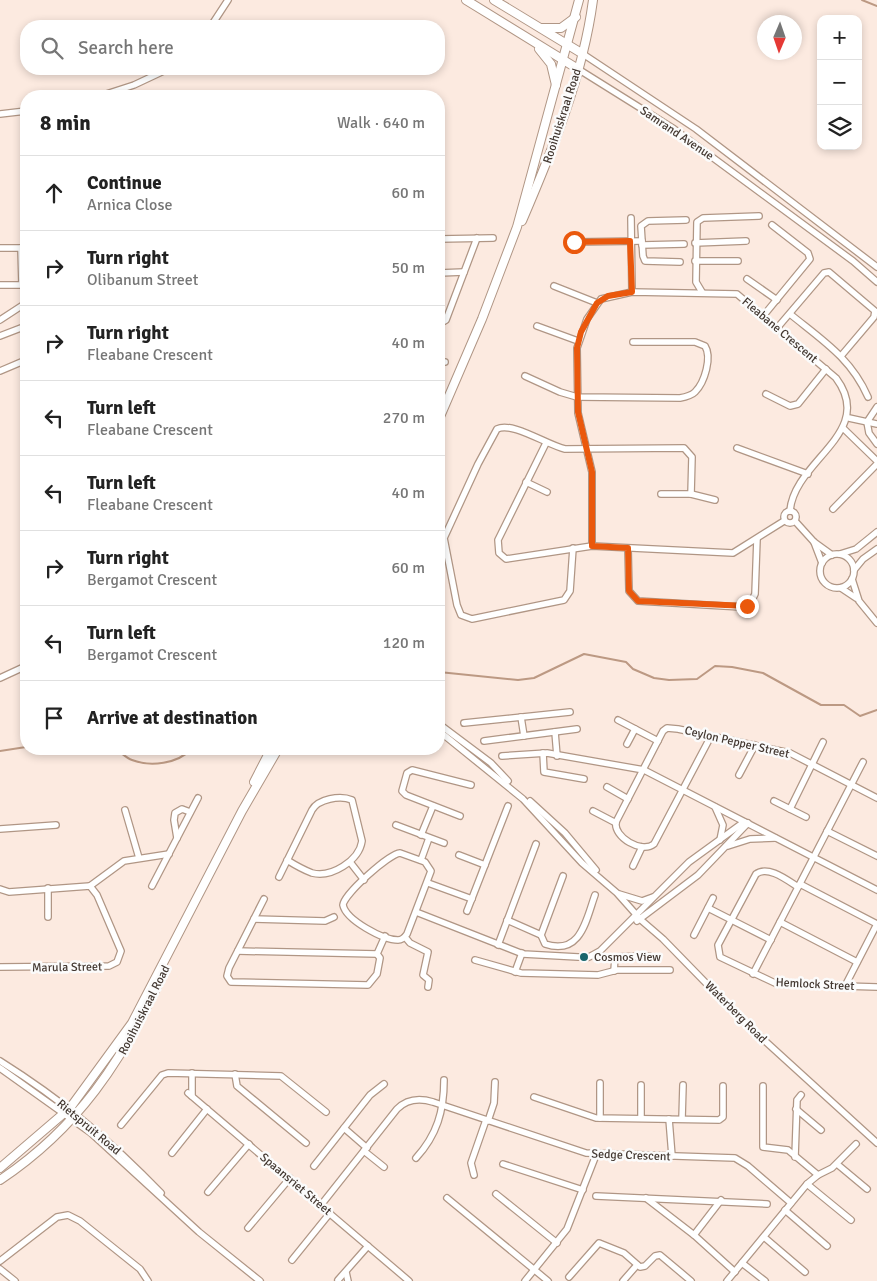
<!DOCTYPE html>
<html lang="en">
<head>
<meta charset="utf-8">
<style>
  body { margin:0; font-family:Signika,sans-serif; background:#f6f6f6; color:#222 }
  .controls { position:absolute; right:15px; top:15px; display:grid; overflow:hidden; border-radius:10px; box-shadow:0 2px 8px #0003 }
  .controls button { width:45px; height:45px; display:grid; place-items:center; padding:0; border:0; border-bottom:1px solid #e0e0e0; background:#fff; color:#222; font:25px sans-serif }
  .compass { position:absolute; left:757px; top:15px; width:45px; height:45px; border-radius:50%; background:#fff; box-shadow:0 2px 8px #0003; rotate:182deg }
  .stop { position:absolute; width:15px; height:15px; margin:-11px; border:4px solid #ea580c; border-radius:50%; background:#fff }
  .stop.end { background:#ea580c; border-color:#fff; box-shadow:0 1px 5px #0008 }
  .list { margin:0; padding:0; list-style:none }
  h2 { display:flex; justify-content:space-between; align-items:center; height:65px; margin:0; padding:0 20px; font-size:21px }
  h2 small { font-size:16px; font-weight:400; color:#767676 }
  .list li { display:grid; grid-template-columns:32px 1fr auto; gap:15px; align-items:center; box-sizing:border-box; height:75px; padding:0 20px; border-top:1px solid #e0e0e0 }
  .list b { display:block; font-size:19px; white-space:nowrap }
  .list p { margin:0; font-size:16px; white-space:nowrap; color:#767676 }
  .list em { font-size:16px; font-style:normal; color:#767676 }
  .icon { flex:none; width:28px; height:28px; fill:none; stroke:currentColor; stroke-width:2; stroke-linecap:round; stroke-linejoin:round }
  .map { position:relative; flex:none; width:877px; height:1281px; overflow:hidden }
  .search { position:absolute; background:#fff; box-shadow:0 2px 8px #0003; left:20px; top:20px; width:425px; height:55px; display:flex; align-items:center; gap:12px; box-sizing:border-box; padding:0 18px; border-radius:20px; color:#767676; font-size:19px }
  .panel { position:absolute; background:#fff; box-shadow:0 2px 8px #0003; left:20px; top:90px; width:425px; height:665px; border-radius:20px }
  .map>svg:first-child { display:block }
</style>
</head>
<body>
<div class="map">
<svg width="877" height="1281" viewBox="0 0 877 1281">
  <rect width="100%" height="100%" fill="#fceae0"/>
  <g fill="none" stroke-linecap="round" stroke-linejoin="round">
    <g stroke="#bc9983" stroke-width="2">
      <polyline points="862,0 877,6"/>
      <polyline points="439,672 518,680 534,678 584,654 626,662 633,669 654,678 669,680 697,679 715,666 732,667 763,673 821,705 844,705 860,716 877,710"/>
      <path d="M33,749C52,754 66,755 85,749"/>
      <path d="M115,749C121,752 126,758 132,760C150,767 178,764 191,749"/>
      <polyline points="0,751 26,747"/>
    </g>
    <polyline stroke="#d7c6bd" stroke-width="5.5" stroke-dasharray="5.5 3" stroke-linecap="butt" points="578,957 589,957"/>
    <defs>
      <g id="minor">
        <polyline points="211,26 228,0"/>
        <polyline points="583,54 696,129 877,267"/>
        <polyline points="578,69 674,129 853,261 877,282"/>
        <polyline points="100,96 134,85 168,69"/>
        <polyline points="0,114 26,111"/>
        <polyline points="631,218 632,292"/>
        <polyline points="439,239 493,238"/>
        <polyline points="574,242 642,241"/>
        <polyline points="695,243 746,241"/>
        <polyline points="642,245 684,244"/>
        <polyline points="0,248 26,248"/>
        <polyline points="21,248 22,285"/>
        <polyline points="695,261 738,261"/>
        <polyline points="680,262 645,261 643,256 641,226 648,221 686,220"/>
        <polyline points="439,273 464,272"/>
        <polyline points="747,279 777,300"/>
        <polyline points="0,285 26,285"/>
        <polyline points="554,286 597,303"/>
        <polyline points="702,292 696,282 697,222 703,218 759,216"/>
        <path d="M790,314C822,340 851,358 868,397"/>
        <polyline points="764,315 810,259 808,253 772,225"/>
        <polyline points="0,320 26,303"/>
        <polyline points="439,324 446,320 477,238"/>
        <polyline points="537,326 578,341"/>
        <polyline points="778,327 824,273 829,272 875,311 874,317 841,356"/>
        <polyline points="0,336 26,326"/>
        <polyline points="439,362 445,362"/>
        <polyline points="0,371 26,360"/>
        <path d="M525,376L560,392L577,397L680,398C686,397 691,396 695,392C705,382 712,357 705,346L695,342H633"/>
        <polyline points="766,394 790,406 798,404 826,369"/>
        <polyline points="877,407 867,422 869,433 877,444"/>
        <polyline points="849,418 877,424"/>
        <polyline points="844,429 877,461"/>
        <polyline points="546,443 498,540 499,553 506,559 592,546 733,553 784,521"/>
        <polyline points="737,448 808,474"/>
        <polyline points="526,482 547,492"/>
        <polyline points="661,494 691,494 715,500"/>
        <polyline points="833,509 877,464"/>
        <circle cx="790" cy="517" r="6"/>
        <polyline points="795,521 814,542 832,555"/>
        <polyline points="814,542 822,563"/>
        <path d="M592,546V472L578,413L577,348L587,319L601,299L632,292L737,294L836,378C877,433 794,460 790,511"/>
        <path d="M573,548L570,591L564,600L472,619L461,615L457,605L444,538L478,464L497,429C512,421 547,445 565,449L684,448L692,457L691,494"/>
        <polyline points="628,548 629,591 638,601 741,607 750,604 755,594 757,539"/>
        <polyline points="840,554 856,549 877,532"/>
        <circle cx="837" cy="571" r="17"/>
        <polyline points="854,570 863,559 877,549"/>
        <polyline points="852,579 859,601 877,623"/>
        <polyline points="841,588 856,598"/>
        <polyline points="0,678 26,666"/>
        <polyline points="521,717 524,736"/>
        <polyline points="618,720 658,741"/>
        <polyline points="464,723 570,712"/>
        <polyline points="439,724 491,763 508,781"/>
        <polyline points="439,731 523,799 582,863 617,893 641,920 663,939 742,1020 877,1143"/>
        <polyline points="555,732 557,756"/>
        <path d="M711,736L654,844C642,854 613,837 616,822L663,731L667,728L678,729L790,753L877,798"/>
        <polyline points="484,741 577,729"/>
        <polyline points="627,744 635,729"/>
        <polyline points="543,753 544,772 584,779"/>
        <polyline points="502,756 547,753 644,770 877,890"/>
        <polyline points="739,775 755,745"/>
        <polyline points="607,787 628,799"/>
        <polyline points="530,801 565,833 596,870"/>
        <polyline points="774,801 806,817"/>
        <polyline points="715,807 723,825 720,840"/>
        <polyline points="790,809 823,742"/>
        <polyline points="125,810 139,858"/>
        <polyline points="593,811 616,823"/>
        <polyline points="460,816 406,795 402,791 407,773 412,770 471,785"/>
        <polyline points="396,825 444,843"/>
        <polyline points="0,829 56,825"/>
        <polyline points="827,831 877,856"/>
        <polyline points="421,835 433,806"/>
        <polyline points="177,838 174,820 175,813 182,809 190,812"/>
        <polyline points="728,846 750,839 775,838"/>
        <path d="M400,853L425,862L431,871L407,934C405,937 402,940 398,940C383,940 346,920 343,905C344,894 389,854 400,853Z"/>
        <polyline points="459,855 485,865"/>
        <polyline points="421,860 429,838"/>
        <polyline points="350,862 364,880"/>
        <polyline points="633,866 642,847"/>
        <path d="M563,876L541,935L545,944C581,956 586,920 595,895"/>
        <path d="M279,877L312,810C318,799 340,795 352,800L362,841C359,861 331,878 312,873C304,870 295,865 287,860"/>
        <polyline points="428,883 472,899"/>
        <polyline points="800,884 877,924"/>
        <polyline points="90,886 124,861 169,854"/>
        <polyline points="152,886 198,798"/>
        <path d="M798,887C787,880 768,865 756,874L718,945L720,957L777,984L877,987"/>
        <polyline points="48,888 48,917"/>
        <polyline points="0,889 9,892 90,886 97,895 121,951 117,962 109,966 0,967"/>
        <polyline points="619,894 642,901 653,897"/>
        <polyline points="264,899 229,968 227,976 231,982 368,985 377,974 380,958 377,954 385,936"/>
        <polyline points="708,908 771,940"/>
        <polyline points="467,911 508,806"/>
        <polyline points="416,912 523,954 578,957"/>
        <polyline points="254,919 325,921 334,917"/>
        <polyline points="507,920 541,935"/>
        <polyline points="637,921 698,875 748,823"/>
        <polyline points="780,922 857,962"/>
        <polyline points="694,935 713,898"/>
        <polyline points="405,937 410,943 428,952 423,975 429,980 428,987"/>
        <polyline points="498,945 536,844"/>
        <polyline points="238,951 377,954"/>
        <polyline points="589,957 600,951 689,862 744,822"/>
        <polyline points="475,960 521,973 598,975 617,970 670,970"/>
        <polyline points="614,971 615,957 649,956"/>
        <polyline points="515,972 522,953"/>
        <polyline points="753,974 863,762"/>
        <polyline points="845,986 877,924"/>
        <path d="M0,1061C62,1100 110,1140 161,1193"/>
        <polyline points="0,1068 91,1133 199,1232 260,1281"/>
        <polyline points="235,1074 237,1086 306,1143"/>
        <polyline points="763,1086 763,1147 788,1150 818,1175"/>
        <polyline points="188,1093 409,1281"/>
        <polyline points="192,1096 192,1073"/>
        <polyline points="534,1097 596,1118 719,1120 723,1117 723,1086"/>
        <polyline points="796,1109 821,1130"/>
        <polyline points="600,1118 600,1083"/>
        <polyline points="641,1118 641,1085"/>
        <polyline points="669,1119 672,1156"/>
        <polyline points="682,1119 683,1085"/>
        <polyline points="488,1121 494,1103 495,1082"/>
        <polyline points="121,1125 162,1075 168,1073 281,1076 326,1112"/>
        <polyline points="344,1128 367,1148"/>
        <polyline points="364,1151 384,1167"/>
        <polyline points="172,1153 207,1109"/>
        <polyline points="795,1157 797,1100 801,1095"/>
        <path d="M416,1158C437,1135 444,1111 444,1080"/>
        <polyline points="503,1164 583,1190"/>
        <polyline points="837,1164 867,1189"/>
        <polyline points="314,1166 370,1095 384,1084"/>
        <polyline points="474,1175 471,1163 486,1120"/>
        <polyline points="807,1184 851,1220"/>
        <polyline points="208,1192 249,1144"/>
        <polyline points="496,1194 557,1243"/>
        <polyline points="596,1196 767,1204"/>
        <polyline points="447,1198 548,1281"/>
        <polyline points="646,1198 694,1235 735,1272"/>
        <path d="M321,1205L397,1109C407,1099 420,1098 433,1102L586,1153L735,1158L748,1166L791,1203"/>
        <polyline points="785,1210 827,1246"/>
        <polyline points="248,1228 290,1178"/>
        <polyline points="694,1235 721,1200"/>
        <polyline points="764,1237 805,1272"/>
        <polyline points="292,1260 330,1213"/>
        <polyline points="0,1261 57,1217 68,1215 80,1221 140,1269 148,1281"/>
        <polyline points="742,1263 765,1281"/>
        <polyline points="0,1269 15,1281"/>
        <polyline points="346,1272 348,1281"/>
        <polyline points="569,1277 599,1243 624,1253 640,1267 645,1266 655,1256 660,1255 691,1281"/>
        <polyline points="338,1280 368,1246"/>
        <polyline points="525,1281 567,1229 596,1155"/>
        <polyline points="623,1281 637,1265"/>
        <polyline points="727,1281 807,1184 818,1175 832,1168 856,1144"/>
      </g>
      <g id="major">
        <polyline points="466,0 578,69"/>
        <polyline points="494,0 583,54"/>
        <polyline points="542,28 561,28 576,17"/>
        <polyline points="539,49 551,64 556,85"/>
        <path d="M522,221C552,151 583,76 593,0"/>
        <polyline points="439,419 482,319 517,227 579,0"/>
        <polyline points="254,782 271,749"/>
        <polyline points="0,1168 70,1108 132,1023 242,811 278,749"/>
        <path d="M0,1180C78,1128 122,1061 161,978"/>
      </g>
    </defs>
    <use href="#minor" stroke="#b09685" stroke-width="8"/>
    <use href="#major" stroke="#b09685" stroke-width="10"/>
    <use href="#minor" stroke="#fff" stroke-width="5.5"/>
    <use href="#major" stroke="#fff" stroke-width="8"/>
  </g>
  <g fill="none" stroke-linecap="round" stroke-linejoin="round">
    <polyline stroke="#ea580c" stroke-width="6" points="574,242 630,241 632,292 608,296 597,303 581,332 577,348 578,412 592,472 592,546 628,548 629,591 638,601 747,606"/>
  </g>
  <circle fill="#18656c" stroke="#fbfbfb" stroke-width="2" cx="584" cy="957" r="5"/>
  <g text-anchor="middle" stroke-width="5" stroke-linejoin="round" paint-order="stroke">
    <g font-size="12" fill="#433831" stroke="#fbfbfb">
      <text transform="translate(562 116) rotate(-72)" y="4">Rooihuiskraal Road</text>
      <text transform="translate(677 133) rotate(34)" y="4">Samrand Avenue</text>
      <text transform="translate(780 330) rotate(40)" y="4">Fleabane Crescent</text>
      <text transform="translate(737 742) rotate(13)" y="4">Ceylon Pepper Street</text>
      <text transform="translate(67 967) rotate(-1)" y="4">Marula Street</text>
      <text transform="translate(815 984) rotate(3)" y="4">Hemlock Street</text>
      <text transform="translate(144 1010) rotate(-63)" y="4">Rooihuiskraal Road</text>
      <text transform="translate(736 1012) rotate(45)" y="4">Waterberg Road</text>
      <text transform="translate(89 1127) rotate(40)" y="4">Rietspruit Road</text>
      <text transform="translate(631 1155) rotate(2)" y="4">Sedge Crescent</text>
      <text transform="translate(296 1184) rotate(40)" y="4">Spaansriet Street</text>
    </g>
    <g font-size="12" fill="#433831" stroke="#fbfbfb" text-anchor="start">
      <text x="594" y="961">Cosmos View</text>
    </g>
  </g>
</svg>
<div class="controls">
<button>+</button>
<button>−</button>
<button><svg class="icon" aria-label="layers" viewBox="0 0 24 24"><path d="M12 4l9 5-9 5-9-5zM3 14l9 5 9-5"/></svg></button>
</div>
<svg class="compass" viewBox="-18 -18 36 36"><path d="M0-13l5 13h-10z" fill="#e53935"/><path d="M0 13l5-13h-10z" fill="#767676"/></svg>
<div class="stop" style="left:574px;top:242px"></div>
<div class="stop end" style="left:747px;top:606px"></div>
<div class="search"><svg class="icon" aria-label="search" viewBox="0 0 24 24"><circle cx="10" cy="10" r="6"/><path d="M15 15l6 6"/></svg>Search here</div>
<section class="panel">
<h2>8 min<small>Walk · 640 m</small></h2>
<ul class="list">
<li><svg class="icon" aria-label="ahead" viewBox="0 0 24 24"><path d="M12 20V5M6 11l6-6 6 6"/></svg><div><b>Continue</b><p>Arnica Close</p></div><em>60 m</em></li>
<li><svg class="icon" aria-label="right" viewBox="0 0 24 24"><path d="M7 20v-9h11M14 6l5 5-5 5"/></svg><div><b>Turn right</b><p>Olibanum Street</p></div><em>50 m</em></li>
<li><svg class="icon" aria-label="right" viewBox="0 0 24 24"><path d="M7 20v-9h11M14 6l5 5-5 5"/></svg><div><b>Turn right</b><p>Fleabane Crescent</p></div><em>40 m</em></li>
<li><svg class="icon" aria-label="left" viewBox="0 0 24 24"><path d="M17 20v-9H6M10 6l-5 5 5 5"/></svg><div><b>Turn left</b><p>Fleabane Crescent</p></div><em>270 m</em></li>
<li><svg class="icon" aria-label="left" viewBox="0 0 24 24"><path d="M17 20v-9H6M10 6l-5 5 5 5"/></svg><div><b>Turn left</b><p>Fleabane Crescent</p></div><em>40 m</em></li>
<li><svg class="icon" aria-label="right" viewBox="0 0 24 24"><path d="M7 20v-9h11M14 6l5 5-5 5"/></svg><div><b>Turn right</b><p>Bergamot Crescent</p></div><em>60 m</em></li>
<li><svg class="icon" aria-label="left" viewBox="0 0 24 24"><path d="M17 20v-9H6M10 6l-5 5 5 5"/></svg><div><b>Turn left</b><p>Bergamot Crescent</p></div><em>120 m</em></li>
<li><svg class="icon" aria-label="arrive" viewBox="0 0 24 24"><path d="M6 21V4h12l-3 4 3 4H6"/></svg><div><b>Arrive at destination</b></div></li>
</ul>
</section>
</div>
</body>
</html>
